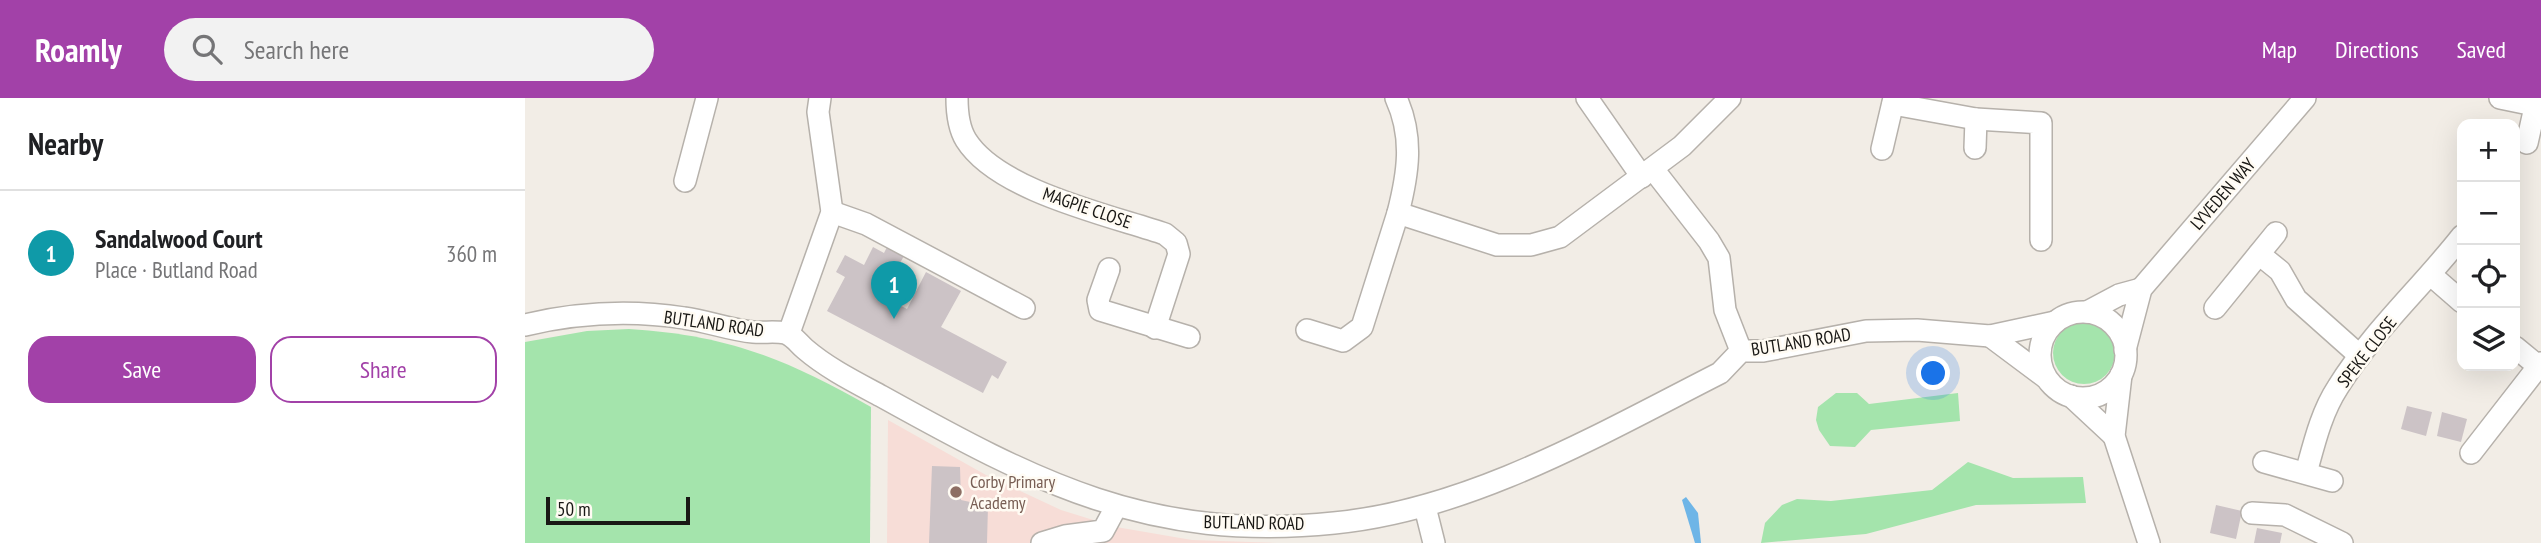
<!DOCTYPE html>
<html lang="en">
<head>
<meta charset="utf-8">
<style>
  body { margin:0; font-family:"PT Sans Narrow",sans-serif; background:#f2f2f2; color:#202124 }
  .controls { position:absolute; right:21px; top:21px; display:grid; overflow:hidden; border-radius:14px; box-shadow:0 7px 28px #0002 }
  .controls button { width:63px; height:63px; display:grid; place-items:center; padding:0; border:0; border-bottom:2px solid #e0e0e0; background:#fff; color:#202124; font:35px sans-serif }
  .scale { position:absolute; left:21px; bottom:18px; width:144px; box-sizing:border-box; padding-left:7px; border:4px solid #191815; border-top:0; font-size:19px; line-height:24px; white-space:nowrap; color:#191815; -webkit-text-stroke:5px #fffbf3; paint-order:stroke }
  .you { position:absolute; left:1409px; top:276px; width:24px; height:24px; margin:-18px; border:5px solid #fff; border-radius:50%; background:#1a73e8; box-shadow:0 0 0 10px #1a73e833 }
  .badge { display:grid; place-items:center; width:46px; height:46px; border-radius:50%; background:#a241a8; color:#fff; font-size:23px; font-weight:700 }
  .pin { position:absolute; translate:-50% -58px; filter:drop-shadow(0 2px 4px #0008) }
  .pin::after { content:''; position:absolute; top:37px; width:24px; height:21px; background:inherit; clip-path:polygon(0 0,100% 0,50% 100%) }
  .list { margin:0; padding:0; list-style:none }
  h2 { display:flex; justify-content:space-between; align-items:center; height:91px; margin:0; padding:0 28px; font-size:30px }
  h2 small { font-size:23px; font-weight:400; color:#757577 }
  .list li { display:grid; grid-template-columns:46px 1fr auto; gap:21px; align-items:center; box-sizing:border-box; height:126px; padding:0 28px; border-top:2px solid #e0e0e0 }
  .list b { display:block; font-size:26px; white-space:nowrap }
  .list p { margin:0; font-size:23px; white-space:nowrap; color:#757577 }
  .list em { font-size:23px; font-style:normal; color:#757577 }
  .actions { display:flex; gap:14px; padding:21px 28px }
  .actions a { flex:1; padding:16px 0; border:2px solid #a241a8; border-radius:21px; text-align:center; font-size:24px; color:#a241a8 }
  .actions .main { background:#a241a8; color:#fff }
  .icon { flex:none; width:38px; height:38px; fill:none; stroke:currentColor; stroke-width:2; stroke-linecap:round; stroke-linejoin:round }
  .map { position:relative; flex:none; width:2016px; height:445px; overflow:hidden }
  header { display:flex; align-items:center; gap:42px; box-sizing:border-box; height:98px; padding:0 35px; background:#a241a8; color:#fff }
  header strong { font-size:33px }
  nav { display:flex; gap:38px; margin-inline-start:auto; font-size:24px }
  .search { width:490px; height:63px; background:#f2f2f2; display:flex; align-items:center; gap:18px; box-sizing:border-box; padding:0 24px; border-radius:38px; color:#757577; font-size:26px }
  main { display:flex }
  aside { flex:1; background:#fff }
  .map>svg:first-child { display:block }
</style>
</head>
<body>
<header>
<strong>Roamly</strong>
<div class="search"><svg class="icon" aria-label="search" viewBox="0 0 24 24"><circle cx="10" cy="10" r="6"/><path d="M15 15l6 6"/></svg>Search here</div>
<nav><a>Map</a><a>Directions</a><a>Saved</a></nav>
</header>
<main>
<aside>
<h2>Nearby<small></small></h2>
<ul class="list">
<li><span class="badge" style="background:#0f9aa8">1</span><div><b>Sandalwood Court</b><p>Place · Butland Road</p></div><em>360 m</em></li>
</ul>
<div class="actions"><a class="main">Save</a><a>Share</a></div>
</aside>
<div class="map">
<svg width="2016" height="445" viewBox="0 0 2016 445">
  <rect width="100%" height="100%" fill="#f2ede6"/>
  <polygon fill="#f7ddd7" points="363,322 461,377 536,412 591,429 667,442 752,445 362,445"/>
  <g fill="#a4e4ac">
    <circle cx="1559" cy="255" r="31"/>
    <path d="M104,231C203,237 261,261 346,309L345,445H0V244L62,233Z"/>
    <polygon points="1311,295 1332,295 1344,306 1433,295 1435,323 1346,332 1330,349 1305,348 1294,332 1291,322 1293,309"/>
    <polygon points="1443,364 1488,380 1558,379 1561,405 1451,407 1341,436 1236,445 1240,425 1257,407 1272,401 1306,403 1407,392"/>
  </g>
  <polygon fill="#6eb5e7" points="1161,399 1173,415 1176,445 1170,445 1157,402"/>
  <g fill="#ccc3c6">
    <polygon points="363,147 380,156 357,198 382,211 401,174 436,193 416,229 482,264 473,281 467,277 458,295 302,213 320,179 311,174 320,157 339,167 348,149 359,155"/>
    <polygon points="1882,308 1907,314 1901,338 1876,331"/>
    <polygon points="1917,314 1942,321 1936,344 1912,338"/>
    <polygon points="407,368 435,369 436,402 463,408 462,445 404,445"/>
    <polygon points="1691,407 1717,413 1711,441 1685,435"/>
    <polygon points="1732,430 1757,435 1755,445 1729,445"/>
  </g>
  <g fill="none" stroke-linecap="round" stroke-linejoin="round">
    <defs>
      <g id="minor">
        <path d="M432,0C432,14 433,29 441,42C473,93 584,117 640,136L651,145L654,156L630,230"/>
        <path d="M871,0C889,39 883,76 873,115L972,147H1006L1035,139L1157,48L1205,0"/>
        <polyline points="1062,0 1117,79"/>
        <polyline points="1975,0 2009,7"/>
        <polyline points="1368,6 1451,21 1516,25 1516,142"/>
        <polyline points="2002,45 2012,0"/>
        <polyline points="1450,50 1451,21"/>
        <polyline points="1357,51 1369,0"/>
        <polyline points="1128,71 1184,143 1194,160 1200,212 1216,253"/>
        <polyline points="160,83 182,0"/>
        <polyline points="307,114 341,126 499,210"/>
        <polyline points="1734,156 1755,173 1771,201 1835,258"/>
        <polyline points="584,171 573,202 575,212 664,239"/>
        <polyline points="1906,177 1937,204"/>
        <polyline points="1690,210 1751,135"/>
        <circle cx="1558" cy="257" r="43"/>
        <polyline points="1562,214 1594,197 1616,191"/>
        <path d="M0,227C51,215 107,212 159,220C182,223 205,232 228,234C239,235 250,233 260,235C268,237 273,245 280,251C302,270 330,284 356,298C511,384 624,444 809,425C945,412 1075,336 1195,275L1216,253H1238L1341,233L1392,232L1465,238L1530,224"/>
        <polyline points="782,232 818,243 837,229 873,115"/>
        <polyline points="264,235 307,114 293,14 295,0"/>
        <polyline points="1465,238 1520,279"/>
        <polyline points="1990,249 2013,268"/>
        <polyline points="1600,252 1616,191 1780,0"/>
        <polyline points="1596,277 1589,338 1624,445"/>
        <polyline points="1546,298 1589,338"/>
        <polyline points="1946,355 2016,265"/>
        <polyline points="1739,364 1807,383"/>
        <path d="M1781,375C1789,346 1796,315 1813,289C1847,234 1897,189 1937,138"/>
        <polyline points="900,409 909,445"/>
        <polyline points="1727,415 1760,417 1817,445"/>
        <polyline points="517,445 540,438 578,433 591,409"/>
      </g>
    </defs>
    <use href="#minor" stroke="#b6b1ab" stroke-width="24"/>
    <use href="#minor" stroke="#fff" stroke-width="21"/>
  </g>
  <circle fill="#8d6e63" stroke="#fffbf3" stroke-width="2.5" cx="431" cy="394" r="7"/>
  <g text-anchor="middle" stroke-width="5" stroke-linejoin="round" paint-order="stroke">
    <g font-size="18" fill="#191815" stroke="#fffbf3">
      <text transform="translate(1698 96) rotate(-49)" y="6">LYVEDEN WAY</text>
      <text transform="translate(562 110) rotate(19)" y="6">MAGPIE CLOSE</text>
      <text transform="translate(189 226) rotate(8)" y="6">BUTLAND ROAD</text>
      <text transform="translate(1276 244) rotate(-9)" y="6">BUTLAND ROAD</text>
      <text transform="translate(1842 254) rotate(-52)" y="6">SPEKE CLOSE</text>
      <text transform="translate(729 425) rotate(1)" y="6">BUTLAND ROAD</text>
    </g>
    <g font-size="18" fill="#785e54" stroke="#fffbf3" text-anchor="start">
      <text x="445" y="390">Corby Primary<tspan x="445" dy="21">Academy</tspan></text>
    </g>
  </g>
</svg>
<div class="controls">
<button>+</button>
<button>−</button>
<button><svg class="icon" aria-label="locate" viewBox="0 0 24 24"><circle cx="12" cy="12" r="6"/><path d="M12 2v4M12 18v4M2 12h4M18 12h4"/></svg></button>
<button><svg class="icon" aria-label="layers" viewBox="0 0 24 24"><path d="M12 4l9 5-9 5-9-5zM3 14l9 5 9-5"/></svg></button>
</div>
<div class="scale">50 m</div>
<div class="you"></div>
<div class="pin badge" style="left:369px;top:221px;background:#0f9aa8">1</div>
</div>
</main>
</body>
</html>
